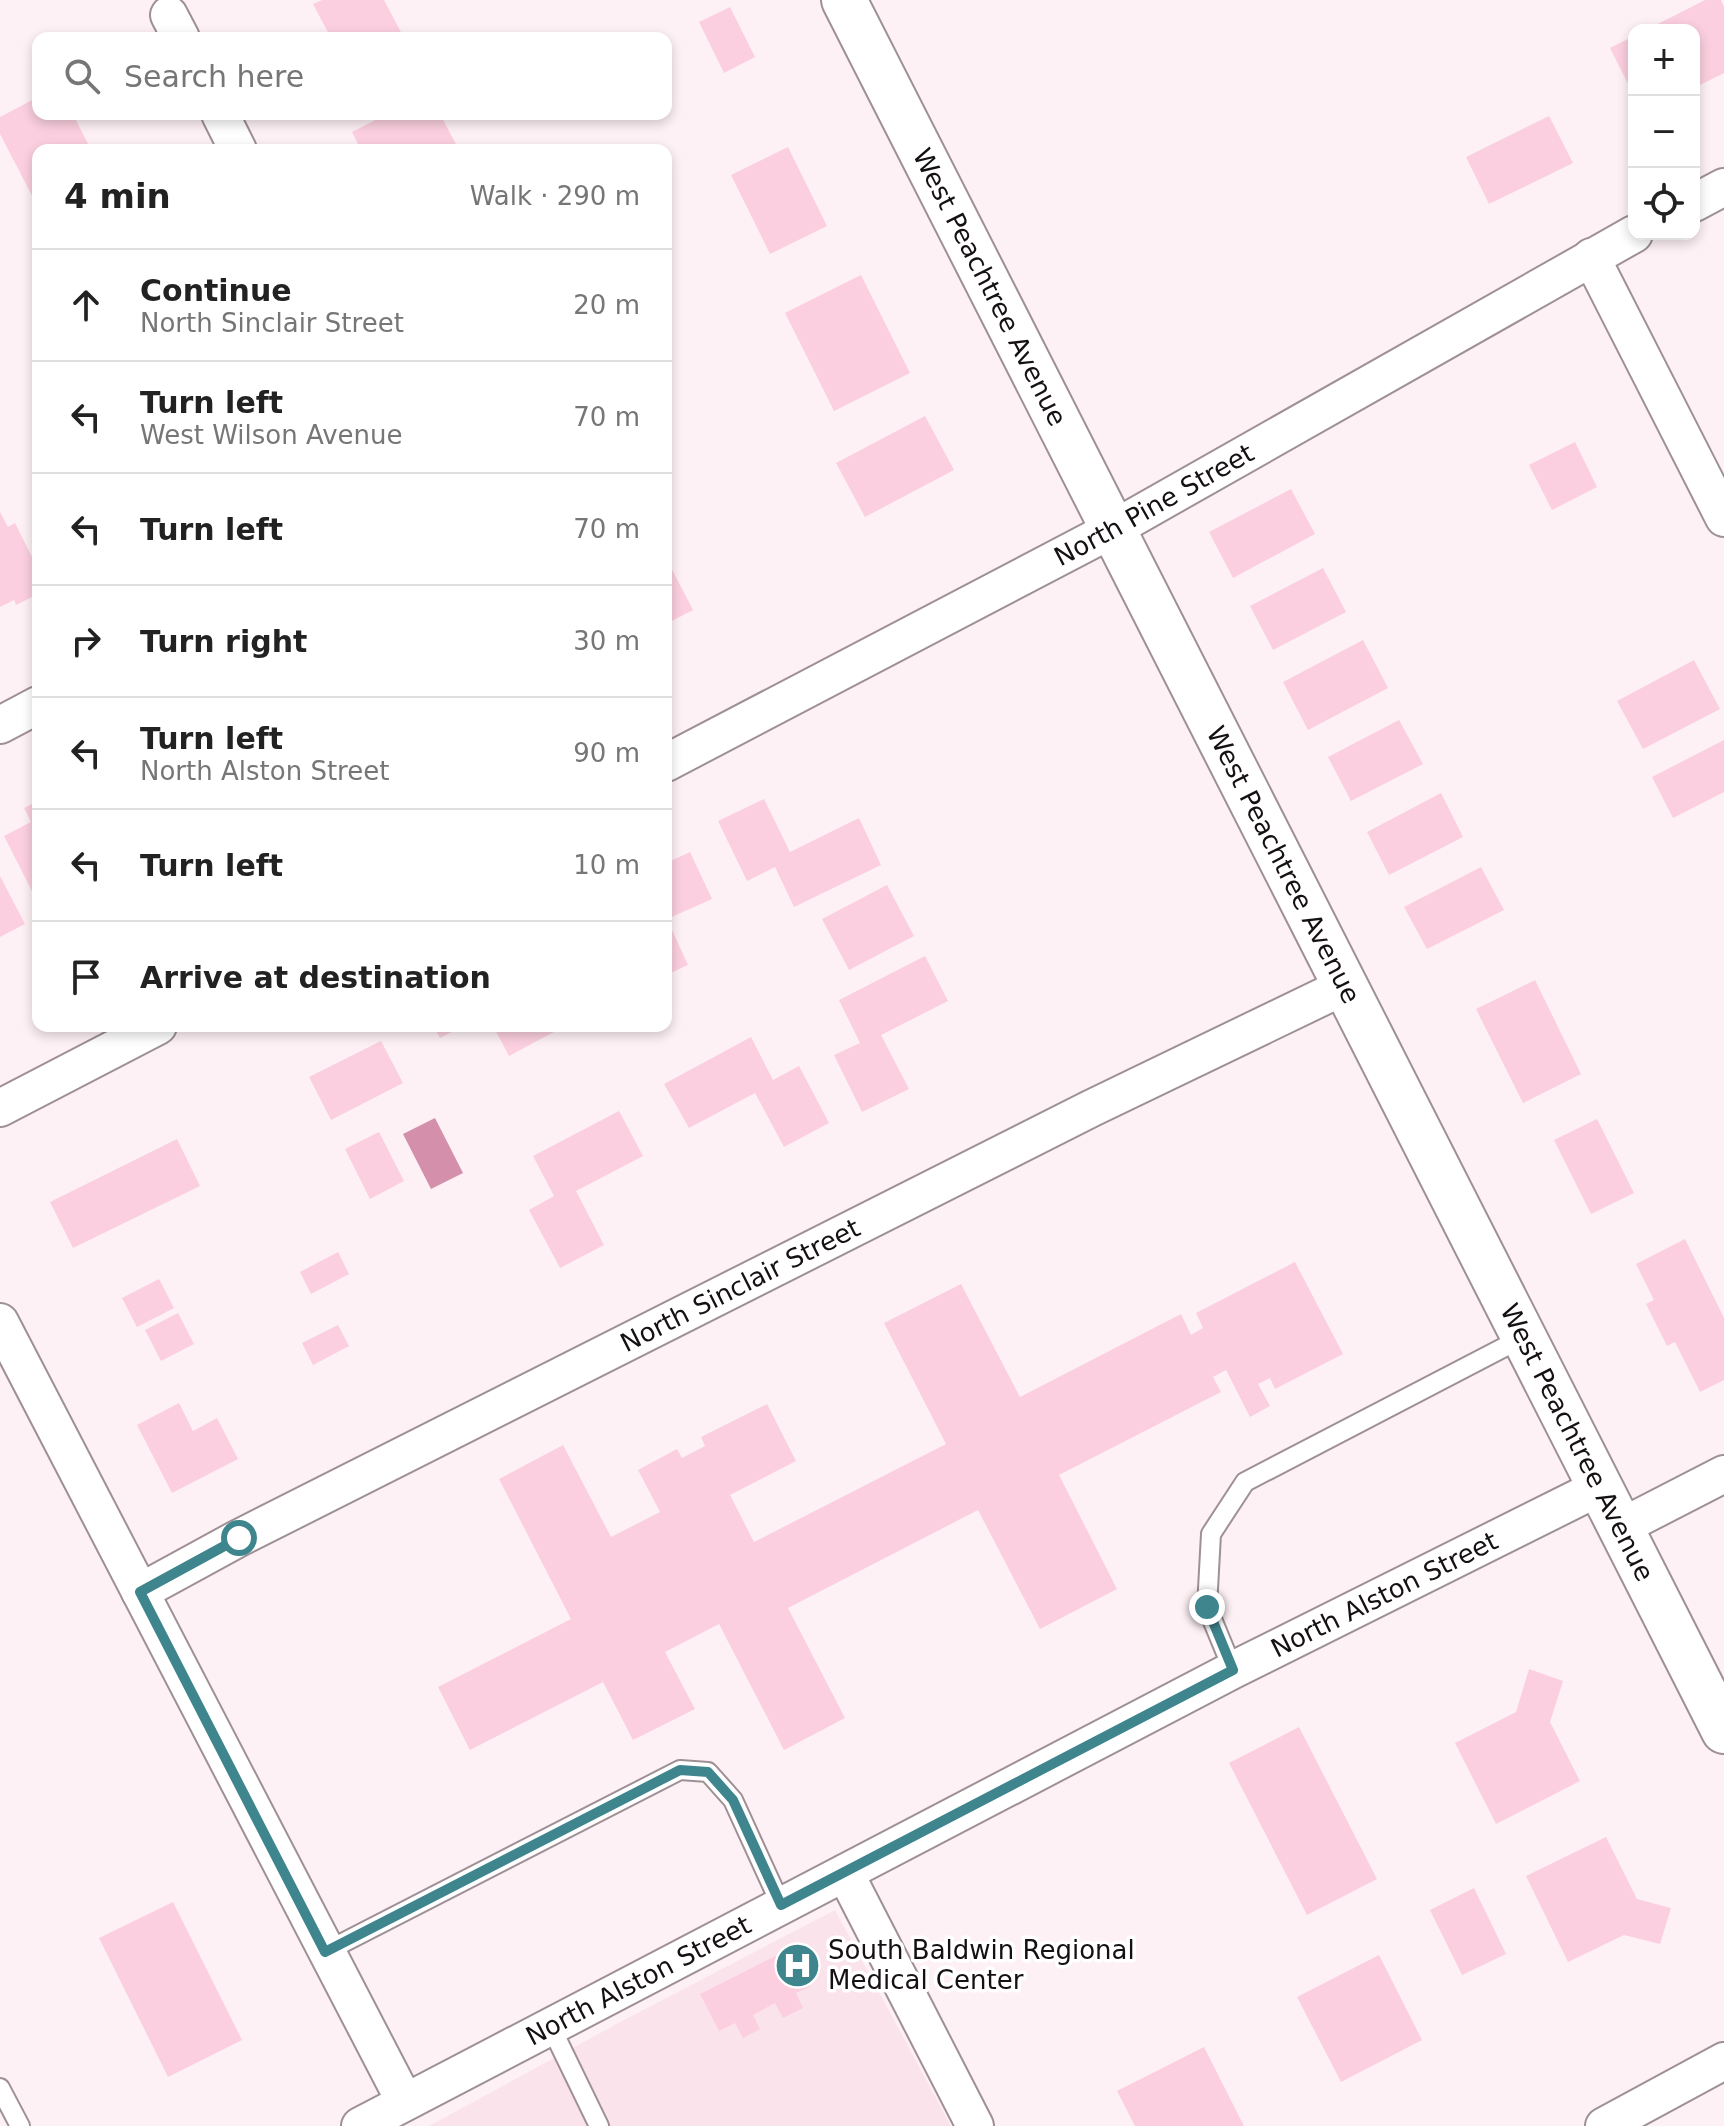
<!DOCTYPE html>
<html lang="en">
<head>
<meta charset="utf-8">
<style>
  body { margin:0; font-family:"DejaVu Sans",sans-serif; background:#f2f2f2; color:#222 }
  .controls { position:absolute; right:24px; top:24px; display:grid; overflow:hidden; border-radius:16px; box-shadow:0 4px 12px #0003 }
  .controls button { width:72px; height:72px; display:grid; place-items:center; padding:0; border:0; border-bottom:2px solid #e0e0e0; background:#fff; color:#222; font:40px sans-serif }
  .stop { position:absolute; width:24px; height:24px; margin:-18px; border:6px solid #3e858d; border-radius:50%; background:#fff }
  .stop.end { background:#3e858d; border-color:#fff; box-shadow:0 2px 8px #0008 }
  .list { margin:0; padding:0; list-style:none }
  h2 { display:flex; justify-content:space-between; align-items:center; height:104px; margin:0; padding:0 32px; font-size:34px }
  h2 small { font-size:26px; font-weight:400; color:#767676 }
  .list li { display:grid; grid-template-columns:52px 1fr auto; gap:24px; align-items:center; box-sizing:border-box; height:112px; padding:0 32px; border-top:2px solid #e0e0e0 }
  .list b { display:block; font-size:30px; white-space:nowrap }
  .list p { margin:0; font-size:26px; white-space:nowrap; color:#767676 }
  .list em { font-size:26px; font-style:normal; color:#767676 }
  .icon { flex:none; width:44px; height:44px; fill:none; stroke:currentColor; stroke-width:2; stroke-linecap:round; stroke-linejoin:round }
  .map { position:relative; flex:none; width:1724px; height:2126px; overflow:hidden }
  .search { position:absolute; background:#fff; box-shadow:0 4px 12px #0003; left:32px; top:32px; width:640px; height:88px; display:flex; align-items:center; gap:20px; box-sizing:border-box; padding:0 28px; border-radius:16px; color:#767676; font-size:30px }
  .panel { position:absolute; background:#fff; box-shadow:0 4px 12px #0003; left:32px; top:144px; width:640px; height:888px; border-radius:16px }
  .map>svg:first-child { display:block }
</style>
</head>
<body>
<div class="map">
<svg width="1724" height="2126" viewBox="0 0 1724 2126">
  <rect width="100%" height="100%" fill="#fef1f5"/>
  <polygon fill="#fbe3eb" points="835,1910 951,2126 429,2126 626,2019"/>
  <polygon fill="#d490aa" points="435,1118 463,1173 431,1189 403,1134"/>
  <g fill="#fbcfdf">
    <polygon points="322,0 384,0 404,38 331,38 313,4"/>
    <polygon points="1705,0 1721,0 1724,7 1724,73 1694,88 1694,30 1646,30"/>
    <polygon points="730,7 755,57 724,73 699,22"/>
    <polygon points="1634,36 1634,96 1610,48"/>
    <polygon points="38,97 38,114 73,114 91,150 38,150 38,207 0,134 0,117"/>
    <polygon points="387,114 440,114 459,150 361,150 352,132"/>
    <polygon points="1549,116 1573,163 1489,204 1466,157"/>
    <polygon points="788,147 827,226 770,254 731,175"/>
    <polygon points="861,275 910,373 834,411 785,313"/>
    <polygon points="925,416 954,470 865,517 836,463"/>
    <polygon points="1575,442 1597,487 1552,510 1529,465"/>
    <polygon points="1291,489 1315,534 1233,578 1209,532"/>
    <polygon points="0,512 8,527 15,523 38,569 38,594 16,605 14,600 0,607"/>
    <polygon points="666,558 693,610 666,624"/>
    <polygon points="1323,568 1346,612 1273,650 1250,606"/>
    <polygon points="1363,640 1388,688 1308,730 1283,682"/>
    <polygon points="1694,660 1720,709 1643,749 1617,701"/>
    <polygon points="1399,720 1423,764 1351,801 1328,757"/>
    <polygon points="1724,740 1724,792 1673,818 1652,777"/>
    <polygon points="1441,793 1463,837 1389,875 1367,832"/>
    <polygon points="764,799 790,852 859,818 881,865 794,907 775,867 747,881 718,821"/>
    <polygon points="38,801 38,903 4,836 31,822 24,808"/>
    <polygon points="690,852 712,899 667,919 688,965 666,975 666,863"/>
    <polygon points="1481,867 1504,910 1427,949 1404,907"/>
    <polygon points="0,876 25,924 0,937"/>
    <polygon points="887,885 914,936 849,970 822,919"/>
    <polygon points="925,956 948,1001 881,1035 909,1089 862,1112 834,1055 860,1043 839,1000"/>
    <polygon points="1535,980 1581,1074 1523,1103 1476,1009"/>
    <polygon points="433,1026 463,1026 440,1038"/>
    <polygon points="493,1026 565,1026 509,1056"/>
    <polygon points="751,1037 773,1080 799,1066 829,1123 784,1147 755,1093 689,1128 664,1084"/>
    <polygon points="381,1041 403,1083 331,1120 309,1077"/>
    <polygon points="619,1111 643,1156 576,1191 604,1245 560,1268 529,1210 554,1196 533,1156"/>
    <polygon points="1597,1119 1634,1193 1591,1214 1554,1140"/>
    <polygon points="379,1132 404,1181 370,1199 345,1149"/>
    <polygon points="177,1139 200,1186 73,1248 50,1202"/>
    <polygon points="1685,1239 1724,1318 1724,1380 1700,1392 1675,1342 1667,1346 1646,1304 1654,1300 1636,1264"/>
    <polygon points="338,1252 349,1274 311,1294 300,1272"/>
    <polygon points="1295,1262 1343,1354 1275,1389 1270,1378 1258,1384 1270,1406 1250,1417 1226,1370 1213,1377 1221,1392 1059,1475 1117,1589 1040,1629 978,1510 788,1608 845,1718 784,1750 719,1624 665,1652 695,1709 633,1740 603,1682 470,1750 438,1687 571,1619 499,1479 563,1445 611,1537 660,1512 638,1470 677,1449 682,1458 705,1446 701,1437 767,1404 796,1461 730,1495 754,1542 946,1444 884,1323 961,1284 1020,1397 1181,1314 1191,1335 1203,1328 1196,1313"/>
    <polygon points="159,1279 174,1308 137,1327 122,1298"/>
    <polygon points="178,1313 194,1344 161,1361 145,1330"/>
    <polygon points="338,1325 349,1346 313,1365 302,1343"/>
    <polygon points="179,1403 193,1431 217,1418 238,1459 172,1493 137,1425"/>
    <polygon points="1529,1669 1563,1681 1550,1722 1580,1781 1496,1824 1455,1743 1516,1712"/>
    <polygon points="1299,1727 1377,1879 1307,1915 1229,1763"/>
    <polygon points="1606,1837 1637,1899 1671,1908 1660,1944 1624,1935 1568,1962 1526,1876"/>
    <polygon points="1474,1888 1506,1954 1462,1975 1430,1910"/>
    <polygon points="173,1902 242,2040 168,2077 99,1938"/>
    <polygon points="791,1948 810,1987 796,1993 803,2008 783,2018 775,2003 753,2015 760,2029 743,2038 735,2023 719,2031 700,1994"/>
    <polygon points="1379,1955 1422,2040 1341,2082 1297,1997"/>
    <polygon points="1204,2047 1244,2126 1135,2126 1117,2091"/>
  </g>
  <g fill="none" stroke-linecap="round" stroke-linejoin="round">
    <defs>
      <g id="lane">
        <polyline points="1233,1670 1207,1607 1211,1534 1245,1482 1524,1337"/>
        <polyline points="325,1952 680,1770 708,1772 733,1800 781,1905"/>
        <polyline points="550,2025 599,2126"/>
        <polyline points="0,2088 20,2126"/>
      </g>
      <g id="street">
        <polyline points="169,15 181,38"/>
        <polyline points="220,114 238,150"/>
        <polyline points="1694,203 1724,187"/>
        <polyline points="1591,257 1724,518"/>
        <polyline points="0,725 38,705"/>
        <path id="s1" d="M666,763L1113,529L1634,234"/>
        <polyline points="0,1108 158,1026"/>
        <polyline points="0,1322 405,2102"/>
        <polyline points="1621,1527 1724,1474"/>
        <path id="s2" d="M140,1592L239,1538L1092,1108L1345,986"/>
        <polyline points="845,1873 975,2126"/>
        <path id="s3" d="M360,2126L1233,1670L1600,1487"/>
        <polyline points="1604,2126 1724,2061"/>
      </g>
      <g id="secondary">
        <path id="s4" d="M844,0L1724,1731"/>
      </g>
    </defs>
    <use href="#lane" stroke="#9e9095" stroke-width="22"/>
    <use href="#street" stroke="#9e9095" stroke-width="40"/>
    <use href="#secondary" stroke="#9e9095" stroke-width="48"/>
    <use href="#lane" stroke="#fff" stroke-width="18"/>
    <use href="#street" stroke="#fff" stroke-width="36"/>
    <use href="#secondary" stroke="#fff" stroke-width="44"/>
  </g>
  <g fill="none" stroke-linecap="round" stroke-linejoin="round">
    <polyline stroke="#3e858d" stroke-width="10" points="239,1538 140,1592 325,1952 680,1770 708,1772 733,1800 781,1905 1233,1670 1207,1607"/>
  </g>
  <defs>
    <symbol id="hospital-disc" viewBox="-11 -11 22 22"><circle r="9.5" fill="#3e858d" stroke="#fff"/><path d="M-5-5h3v3.5h4V-5h3V5h-3V1.5h-4V5h-3Z" fill="#fff"/></symbol>
  </defs>
  <g fill-rule="evenodd">
    <use href="#hospital-disc" x="772" y="1940" width="51" height="51"/>
  </g>
  <g text-anchor="middle" stroke-width="7" stroke-linejoin="round" paint-order="stroke">
    <g font-size="26" fill="#151011" stroke="#fff">
      <text dy="9" stroke="none"><textPath href="#s4" startOffset="322">West Peachtree Avenue</textPath></text>
      <text dy="9" stroke="none"><textPath href="#s1" startOffset="552">North Pine Street</textPath></text>
      <text dy="9" stroke="none"><textPath href="#s4" startOffset="970">West Peachtree Avenue</textPath></text>
      <text dy="9" stroke="none"><textPath href="#s2" startOffset="674">North Sinclair Street</textPath></text>
      <text dy="9" stroke="none"><textPath href="#s4" startOffset="1618">West Peachtree Avenue</textPath></text>
      <text dy="9" stroke="none"><textPath href="#s3" startOffset="1154">North Alston Street</textPath></text>
      <text dy="9" stroke="none"><textPath href="#s3" startOffset="314">North Alston Street</textPath></text>
    </g>
    <g font-size="26" fill="#151011" stroke="#fff" text-anchor="start">
      <text x="828" y="1959">South Baldwin Regional<tspan x="828" dy="30">Medical Center</tspan></text>
    </g>
  </g>
</svg>
<div class="controls">
<button>+</button>
<button>−</button>
<button><svg class="icon" aria-label="locate" viewBox="0 0 24 24"><circle cx="12" cy="12" r="6"/><path d="M12 2v4M12 18v4M2 12h4M18 12h4"/></svg></button>
</div>
<div class="stop" style="left:239px;top:1538px"></div>
<div class="stop end" style="left:1207px;top:1607px"></div>
<div class="search"><svg class="icon" aria-label="search" viewBox="0 0 24 24"><circle cx="10" cy="10" r="6"/><path d="M15 15l6 6"/></svg>Search here</div>
<section class="panel">
<h2>4 min<small>Walk · 290 m</small></h2>
<ul class="list">
<li><svg class="icon" aria-label="ahead" viewBox="0 0 24 24"><path d="M12 20V5M6 11l6-6 6 6"/></svg><div><b>Continue</b><p>North Sinclair Street</p></div><em>20 m</em></li>
<li><svg class="icon" aria-label="left" viewBox="0 0 24 24"><path d="M17 20v-9H6M10 6l-5 5 5 5"/></svg><div><b>Turn left</b><p>West Wilson Avenue</p></div><em>70 m</em></li>
<li><svg class="icon" aria-label="left" viewBox="0 0 24 24"><path d="M17 20v-9H6M10 6l-5 5 5 5"/></svg><div><b>Turn left</b></div><em>70 m</em></li>
<li><svg class="icon" aria-label="right" viewBox="0 0 24 24"><path d="M7 20v-9h11M14 6l5 5-5 5"/></svg><div><b>Turn right</b></div><em>30 m</em></li>
<li><svg class="icon" aria-label="left" viewBox="0 0 24 24"><path d="M17 20v-9H6M10 6l-5 5 5 5"/></svg><div><b>Turn left</b><p>North Alston Street</p></div><em>90 m</em></li>
<li><svg class="icon" aria-label="left" viewBox="0 0 24 24"><path d="M17 20v-9H6M10 6l-5 5 5 5"/></svg><div><b>Turn left</b></div><em>10 m</em></li>
<li><svg class="icon" aria-label="arrive" viewBox="0 0 24 24"><path d="M6 21V4h12l-3 4 3 4H6"/></svg><div><b>Arrive at destination</b></div></li>
</ul>
</section>
</div>
</body>
</html>
